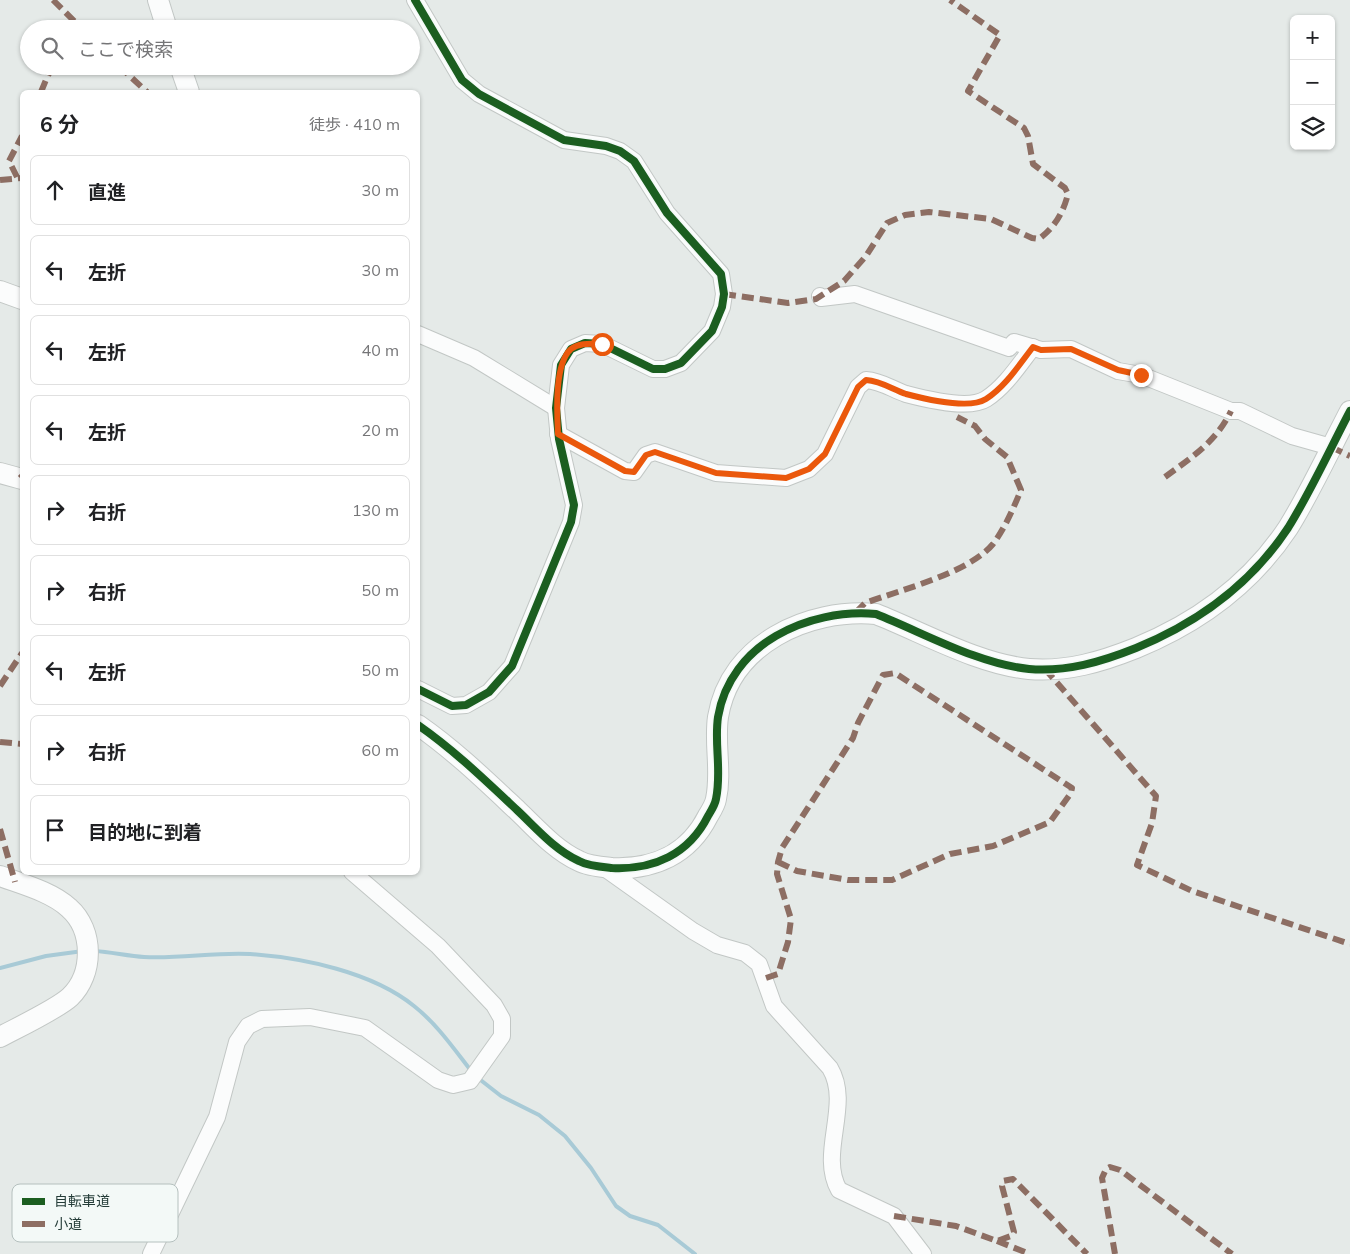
<!DOCTYPE html>
<html lang="ja">
<head>
<meta charset="utf-8">
<style>
  body { margin:0; font-family:Mulish,"Noto Sans JP",sans-serif; background:#f2f2f2; color:#202124 }
  .controls { position:absolute; right:15px; top:15px; display:grid; overflow:hidden; border-radius:8px; box-shadow:0 1px 4px #0004 }
  .controls button { width:45px; height:45px; display:grid; place-items:center; padding:0; border:0; border-bottom:1px solid #e0e0e0; background:#fff; color:#202124; font:25px sans-serif }
  .stop { position:absolute; width:15px; height:15px; margin:-11px; border:4px solid #ea580c; border-radius:50%; background:#fff }
  .stop.end { background:#ea580c; border-color:#fff; box-shadow:0 1px 5px #0008 }
  .list { margin:0; padding:0; list-style:none }
  h2 { display:flex; justify-content:space-between; align-items:center; height:65px; margin:0; padding:0 20px; font-size:21px }
  h2 small { font-size:16px; font-weight:400; color:#757577 }
  .list li { display:grid; grid-template-columns:32px 1fr auto; gap:15px; align-items:center; box-sizing:border-box; height:70px; margin:0 10px 10px; padding:0 10px; border:1px solid #e0e0e0; border-radius:8px }
  .list b { display:block; font-size:19px; white-space:nowrap }
  .list em { font-size:16px; font-style:normal; color:#757577 }
  .icon { flex:none; width:28px; height:28px; fill:none; stroke:currentColor; stroke-width:2; stroke-linecap:round; stroke-linejoin:round }
  .map { position:relative; flex:none; width:1350px; height:1254px; overflow:hidden }
  .search { position:absolute; background:#fff; box-shadow:0 1px 4px #0004; left:20px; top:20px; width:400px; height:55px; display:flex; align-items:center; gap:12px; box-sizing:border-box; padding:0 18px; border-radius:28px; color:#757577; font-size:19px }
  .panel { position:absolute; background:#fff; box-shadow:0 1px 4px #0004; left:20px; top:90px; width:400px; height:785px; border-radius:8px }
  .map>svg:first-child { display:block }
</style>
</head>
<body>
<div class="map">
<svg width="1350" height="1254" viewBox="0 0 1350 1254">
  <rect width="100%" height="100%" fill="#e5eae8"/>
  <g fill="none" stroke-linecap="round" stroke-linejoin="round">
    <g stroke="#a8cad6" stroke-width="4">
      <path d="M95,951C111,952 128,956 144,957C179,959 215,952 250,954C304,958 372,972 414,1006C437,1024 454,1049 472,1072"/>
      <polyline points="0,968 46,956 83,951"/>
      <polyline points="478,1078 501,1096 539,1115 565,1136 591,1168 616,1206 630,1216 658,1225 695,1254"/>
    </g>
    <defs>
      <g id="minor">
        <polyline points="415,0 462,80 479,94 564,140 606,146 620,151 634,161 667,213 721,274 724,294 722,307 712,331 681,363 665,369 653,369 602,344 585,343 571,349 561,365 556,408 559,439 574,505 571,522 512,666 489,692 466,705 452,706 418,689"/>
        <polyline points="820,296 821,298 855,294 1009,348 1014,342 1041,350 1071,349 1118,371 1141,375 1231,411 1240,411 1292,436 1331,447"/>
        <polyline points="418,334 474,358 556,408"/>
        <path d="M558,434L625,471L634,472L646,455L655,452L716,473L786,478L809,469L825,454L858,387L866,380C881,381 892,389 906,394C925,399 969,410 986,399C1005,387 1019,365 1033,347"/>
        <path d="M603,867L693,931L717,945L745,953L759,964L774,1006L830,1068C852,1105 818,1153 839,1190L894,1216L923,1254"/>
        <polyline points="151,1254 217,1117 237,1042 248,1026 262,1019 310,1017 365,1028 438,1080 453,1085 470,1081 502,1036 502,1019 494,1005 438,946 352,872"/>
      </g>
      <g id="tertiary">
        <polyline points="158,0 167,29"/>
        <polyline points="180,66 189,92"/>
        <polyline points="0,291 22,299"/>
        <polyline points="0,473 22,479"/>
        <path d="M418,725C454,750 486,781 518,811C537,829 555,850 579,861C588,866 602,867 612,868C654,870 689,854 708,816C711,811 715,805 716,799C722,771 714,744 718,717C730,644 808,608 876,614C924,633 978,664 1029,669C1067,672 1101,662 1136,648C1197,623 1251,584 1288,528C1311,491 1330,449 1350,411"/>
        <path d="M0,876C22,884 52,892 69,908C94,930 94,974 70,997C57,1009 17,1028 0,1037"/>
      </g>
    </defs>
    <use href="#minor" stroke="#c2c7c5" stroke-width="18"/>
    <use href="#tertiary" stroke="#c2c7c5" stroke-width="22"/>
    <use href="#minor" stroke="#fbfcfc" stroke-width="16"/>
    <use href="#tertiary" stroke="#fbfcfc" stroke-width="20"/>
    <g stroke="#8d6e63" stroke-width="6" stroke-dasharray="12 6" stroke-linecap="butt">
      <polyline points="53,0 82,29"/>
      <polyline points="119,66 147,92"/>
      <polyline points="41,92 48,75 55,66"/>
      <polyline points="17,177 9,161 22,136"/>
      <polyline points="0,180 22,178"/>
      <path d="M724,294L788,303L816,299L844,281L866,256L887,223L905,215L929,212L991,219L1032,238L1039,239C1055,227 1063,213 1068,194L1065,188L1033,164L1028,136L1024,128L968,91L1000,35L950,0"/>
      <polyline points="1331,447 1350,456"/>
      <path d="M1165,477C1192,457 1216,442 1231,411"/>
      <polyline points="20,478 22,476"/>
      <path d="M856,612L865,603C900,590 969,573 993,544C1005,528 1013,509 1021,490L1007,457L985,439L975,426L957,417"/>
      <polyline points="1045,669 1156,796 1152,823 1137,865 1192,891 1350,944"/>
      <polyline points="0,686 22,653"/>
      <polyline points="0,742 22,744"/>
      <polyline points="0,829 15,882"/>
      <polyline points="766,978 778,974 788,942 791,919 777,874 778,862 782,848 853,738 858,723 883,675 895,673 1072,788 1071,793 1050,822 993,846 950,854 892,880 848,880 797,871 778,862"/>
      <polyline points="894,1216 956,1226 997,1241 1011,1236 1014,1232 1002,1186 1003,1181 1013,1179 1087,1254"/>
      <polyline points="997,1241 1030,1254"/>
      <polyline points="1115,1254 1102,1178 1106,1169 1110,1167 1120,1170 1232,1254"/>
    </g>
    <defs>
      <g id="cycleway">
        <polyline points="415,0 462,80 479,94 564,140 606,146 620,151 634,161 667,213 721,274 724,294 722,307 712,331 681,363 665,369 653,369 602,344 585,343 571,349 561,365 556,408 559,439 574,505 571,522 512,666 489,692 466,705 452,706 418,689"/>
        <path d="M418,725C454,750 486,781 518,811C537,829 555,850 579,861C588,866 602,867 612,868C654,870 689,854 708,816C711,811 715,805 716,799C722,771 714,744 718,717C730,644 808,608 876,614C924,633 978,664 1029,669C1067,672 1101,662 1136,648C1197,623 1251,584 1288,528C1311,491 1330,449 1350,411"/>
      </g>
    </defs>
    <use href="#cycleway" stroke="#f3f9f7" stroke-width="11"/>
    <use href="#cycleway" stroke="#1b5e20" stroke-width="8"/>
  </g>
  <g fill="none" stroke-linecap="round" stroke-linejoin="round">
    <path stroke="#ea580c" stroke-width="6" d="M602,344C592,344 580,342 571,349C554,364 557,413 558,434L625,471L634,472L646,455L655,452L716,473L786,478L809,469L825,454L858,387L866,380C881,381 892,389 906,394C925,399 969,410 986,399C1005,387 1019,365 1033,347L1041,350L1071,349L1118,370L1141,375"/>
  </g>
  <rect x="12" y="1184" width="166" height="58" rx="8" fill="#f3f9f7" stroke="#b5c0be" stroke-width="1"/>
  <rect x="22" y="1198" width="23" height="7" fill="#1b5e20"/>
  <rect x="22" y="1221" width="23" height="6" fill="#8d6e63"/>
  <g font-size="14" fill="#243c38">
    <text x="54" y="1206">自転車道</text>
    <text x="54" y="1229">小道</text>
  </g>
</svg>
<div class="controls">
<button>+</button>
<button>−</button>
<button><svg class="icon" aria-label="layers" viewBox="0 0 24 24"><path d="M12 4l9 5-9 5-9-5zM3 14l9 5 9-5"/></svg></button>
</div>
<div class="stop" style="left:602px;top:344px"></div>
<div class="stop end" style="left:1141px;top:375px"></div>
<div class="search"><svg class="icon" aria-label="search" viewBox="0 0 24 24"><circle cx="10" cy="10" r="6"/><path d="M15 15l6 6"/></svg>ここで検索</div>
<section class="panel">
<h2>6 分<small>徒歩 · 410 m</small></h2>
<ul class="list">
<li><svg class="icon" aria-label="ahead" viewBox="0 0 24 24"><path d="M12 20V5M6 11l6-6 6 6"/></svg><div><b>直進</b></div><em>30 m</em></li>
<li><svg class="icon" aria-label="left" viewBox="0 0 24 24"><path d="M17 20v-9H6M10 6l-5 5 5 5"/></svg><div><b>左折</b></div><em>30 m</em></li>
<li><svg class="icon" aria-label="left" viewBox="0 0 24 24"><path d="M17 20v-9H6M10 6l-5 5 5 5"/></svg><div><b>左折</b></div><em>40 m</em></li>
<li><svg class="icon" aria-label="left" viewBox="0 0 24 24"><path d="M17 20v-9H6M10 6l-5 5 5 5"/></svg><div><b>左折</b></div><em>20 m</em></li>
<li><svg class="icon" aria-label="right" viewBox="0 0 24 24"><path d="M7 20v-9h11M14 6l5 5-5 5"/></svg><div><b>右折</b></div><em>130 m</em></li>
<li><svg class="icon" aria-label="right" viewBox="0 0 24 24"><path d="M7 20v-9h11M14 6l5 5-5 5"/></svg><div><b>右折</b></div><em>50 m</em></li>
<li><svg class="icon" aria-label="left" viewBox="0 0 24 24"><path d="M17 20v-9H6M10 6l-5 5 5 5"/></svg><div><b>左折</b></div><em>50 m</em></li>
<li><svg class="icon" aria-label="right" viewBox="0 0 24 24"><path d="M7 20v-9h11M14 6l5 5-5 5"/></svg><div><b>右折</b></div><em>60 m</em></li>
<li><svg class="icon" aria-label="arrive" viewBox="0 0 24 24"><path d="M6 21V4h12l-3 4 3 4H6"/></svg><div><b>目的地に到着</b></div></li>
</ul>
</section>
</div>
</body>
</html>
